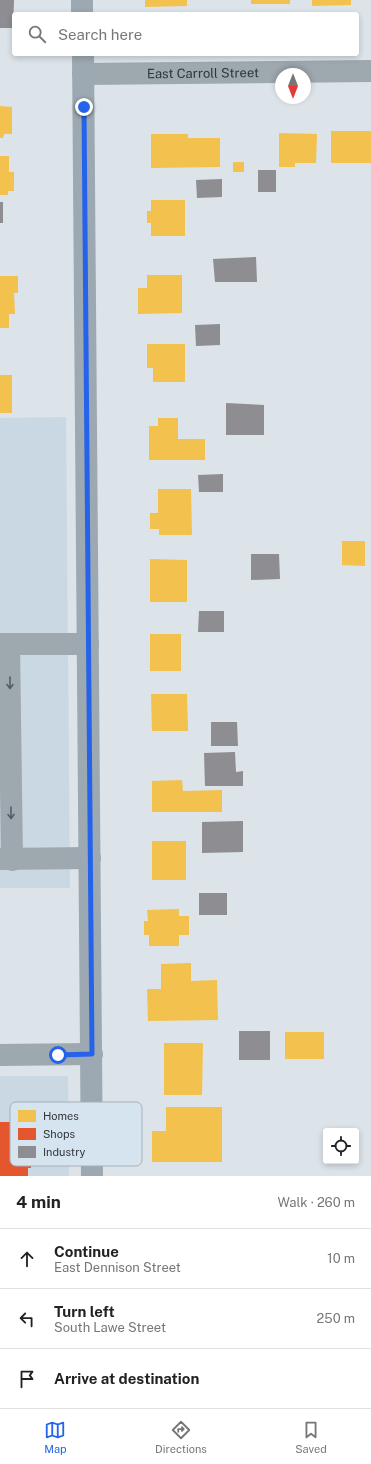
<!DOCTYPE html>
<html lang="en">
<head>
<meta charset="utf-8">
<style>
  body { margin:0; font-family:"Public Sans",sans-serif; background:#f2f2f2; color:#222 }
  .controls { position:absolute; right:12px; bottom:12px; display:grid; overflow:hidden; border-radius:4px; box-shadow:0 2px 6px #0003 }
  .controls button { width:36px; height:36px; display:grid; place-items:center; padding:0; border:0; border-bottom:1px solid #e0e0e0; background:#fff; color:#222; font:20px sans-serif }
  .compass { position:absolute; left:275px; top:68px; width:36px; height:36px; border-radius:50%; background:#fff; box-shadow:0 2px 6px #0003; rotate:180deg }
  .stop { position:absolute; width:12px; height:12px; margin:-9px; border:3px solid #2563eb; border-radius:50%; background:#fff }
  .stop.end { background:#2563eb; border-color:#fff; box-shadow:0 1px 4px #0008 }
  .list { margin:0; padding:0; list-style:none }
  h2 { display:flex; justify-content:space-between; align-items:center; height:52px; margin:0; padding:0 16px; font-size:17px }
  h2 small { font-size:13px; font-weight:400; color:#767676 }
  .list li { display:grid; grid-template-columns:26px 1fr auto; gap:12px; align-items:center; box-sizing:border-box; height:60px; padding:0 16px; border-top:1px solid #e0e0e0 }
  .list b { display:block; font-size:15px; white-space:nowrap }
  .list p { margin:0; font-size:13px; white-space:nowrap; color:#767676 }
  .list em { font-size:13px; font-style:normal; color:#767676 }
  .icon { flex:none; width:22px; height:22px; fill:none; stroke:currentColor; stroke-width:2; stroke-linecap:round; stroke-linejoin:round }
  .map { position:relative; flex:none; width:371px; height:1176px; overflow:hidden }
  .search { position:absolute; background:#fff; box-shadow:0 2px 6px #0003; left:12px; right:12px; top:12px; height:44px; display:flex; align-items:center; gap:10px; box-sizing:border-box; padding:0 14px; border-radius:4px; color:#767676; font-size:15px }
  .sheet { height:232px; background:#fff }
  nav { display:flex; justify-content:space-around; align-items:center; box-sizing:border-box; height:56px; border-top:1px solid #e0e0e0; background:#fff; font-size:11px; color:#767676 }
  nav a { display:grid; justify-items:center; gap:2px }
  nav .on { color:#2563eb }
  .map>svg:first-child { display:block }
</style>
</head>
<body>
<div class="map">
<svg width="371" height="1176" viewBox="0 0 371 1176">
  <rect width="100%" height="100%" fill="#dce3e9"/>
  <g fill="#cad8e4">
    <polygon points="66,417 70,888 0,888 0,418"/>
    <polygon points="0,1076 68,1076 69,1176 0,1176"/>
  </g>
  <g fill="#f2c14e">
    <polygon points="145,0 187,0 187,6 145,7"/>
    <rect x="251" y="0" width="39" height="4"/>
    <polygon points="312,0 351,0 351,5 312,6"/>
    <polygon points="0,106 12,107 12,134 4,134 3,138 0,138"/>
    <rect x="331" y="131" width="40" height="32"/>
    <polygon points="279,133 317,134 316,163 295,163 295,167 279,167"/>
    <polygon points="151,134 188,134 188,138 220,138 220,167 151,168"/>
    <polygon points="0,156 9,156 9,172 14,172 14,191 8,191 8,195 0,195"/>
    <rect x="233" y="162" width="11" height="10"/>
    <polygon points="151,200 185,200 185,236 151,236 151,223 147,223 147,211 151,211"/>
    <polygon points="147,275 182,275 182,313 138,314 138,288 147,288"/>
    <polygon points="0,276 18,276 18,293 14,293 15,314 9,314 9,328 0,328"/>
    <polygon points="147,344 185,344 185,382 153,382 153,368 147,368"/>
    <rect x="0" y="375" width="12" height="38"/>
    <polygon points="158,418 178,418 178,439 205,439 205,460 149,460 149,426 158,426"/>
    <polygon points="158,489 191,489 192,535 159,535 159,529 150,529 150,513 158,513"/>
    <polygon points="342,541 365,541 365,566 342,565"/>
    <polygon points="150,559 187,560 187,602 150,602"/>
    <rect x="150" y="634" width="31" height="37"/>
    <polygon points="151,694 187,694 188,731 152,731"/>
    <polygon points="182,780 183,791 222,790 222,812 152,812 152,781"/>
    <rect x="152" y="841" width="34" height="39"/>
    <polygon points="179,909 179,916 189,916 189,935 179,935 179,946 149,946 149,935 144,935 144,921 148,921 147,910"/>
    <polygon points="191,963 191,981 217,980 218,1020 148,1021 147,989 161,989 161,964"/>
    <rect x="285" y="1032" width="39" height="27"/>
    <polygon points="164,1043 203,1043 202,1095 164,1095"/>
    <polygon points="166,1107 222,1107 222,1162 152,1162 152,1131 166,1131"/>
  </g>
  <polygon fill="#e4572e" points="0,1122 31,1122 31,1168 28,1168 28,1176 0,1176"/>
  <g fill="#8d8d92">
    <polygon points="0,0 14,0 13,28 0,28"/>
    <rect x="258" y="170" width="18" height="22"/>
    <polygon points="222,179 222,197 197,198 196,180"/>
    <rect x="0" y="202" width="3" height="21"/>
    <polygon points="256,257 257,282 215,282 213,259"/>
    <polygon points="220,324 220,345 196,346 195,325"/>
    <polygon points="226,403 264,405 264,435 226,435"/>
    <polygon points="223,474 223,492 199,492 198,475"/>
    <polygon points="251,554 279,554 280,579 251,580"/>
    <polygon points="199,611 224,611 224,632 198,632"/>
    <polygon points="211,722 237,722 238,746 211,746"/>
    <polygon points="235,752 236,772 243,771 243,786 205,786 204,753"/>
    <polygon points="243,821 243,852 202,853 202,822"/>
    <rect x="199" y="893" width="28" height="22"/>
    <rect x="239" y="1031" width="31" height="29"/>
  </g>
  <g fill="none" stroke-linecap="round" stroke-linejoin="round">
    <g stroke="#9ea8af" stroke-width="22">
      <path id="s1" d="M83,74L371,71"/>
      <polyline points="0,644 88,644"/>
      <polyline points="9,644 12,860"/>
      <polyline points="0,859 90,858"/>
      <polyline points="0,1055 92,1054"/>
    </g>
    <g stroke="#9da9b2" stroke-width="22">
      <polyline points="82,0 82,14"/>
      <polyline points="83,54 92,1176"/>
    </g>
  </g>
  <defs><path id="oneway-shaft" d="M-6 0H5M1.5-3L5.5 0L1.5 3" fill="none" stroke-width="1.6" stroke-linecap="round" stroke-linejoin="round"/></defs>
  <g stroke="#565d63">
    <use href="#oneway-shaft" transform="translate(10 683) rotate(90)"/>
    <use href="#oneway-shaft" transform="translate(11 813) rotate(89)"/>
  </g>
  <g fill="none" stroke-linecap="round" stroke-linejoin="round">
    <polyline stroke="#2563eb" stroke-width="5" points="58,1055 92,1054 84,107"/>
  </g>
  <g text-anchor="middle" stroke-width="4" stroke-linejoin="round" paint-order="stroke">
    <g font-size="13" fill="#30353a" stroke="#d6e4ef">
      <text dy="5" stroke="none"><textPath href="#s1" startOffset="120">East Carroll Street</textPath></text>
    </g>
  </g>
  <rect x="10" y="1102" width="132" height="64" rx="6" fill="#d6e4ef" stroke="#a4b0b9" stroke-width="1"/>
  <rect x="18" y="1110" width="18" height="12" fill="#f2c14e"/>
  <rect x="18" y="1128" width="18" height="12" fill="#e4572e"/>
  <rect x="18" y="1146" width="18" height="12" fill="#8d8d92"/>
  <g font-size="11" fill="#30353a">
    <text x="43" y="1120">Homes</text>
    <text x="43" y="1138">Shops</text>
    <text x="43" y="1156">Industry</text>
  </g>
</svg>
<div class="controls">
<button><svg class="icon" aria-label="locate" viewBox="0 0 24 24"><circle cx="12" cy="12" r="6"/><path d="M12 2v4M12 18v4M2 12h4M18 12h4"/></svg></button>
</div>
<svg class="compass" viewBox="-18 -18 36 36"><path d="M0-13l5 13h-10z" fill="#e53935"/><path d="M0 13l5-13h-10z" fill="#767676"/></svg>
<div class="stop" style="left:58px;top:1055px"></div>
<div class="stop end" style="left:84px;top:107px"></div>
<div class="search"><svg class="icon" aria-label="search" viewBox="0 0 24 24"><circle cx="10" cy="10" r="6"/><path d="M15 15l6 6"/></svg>Search here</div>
</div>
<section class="sheet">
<h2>4 min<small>Walk · 260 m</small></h2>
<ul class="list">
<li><svg class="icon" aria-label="ahead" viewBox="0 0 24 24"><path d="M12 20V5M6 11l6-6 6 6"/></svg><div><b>Continue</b><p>East Dennison Street</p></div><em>10 m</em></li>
<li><svg class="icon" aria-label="left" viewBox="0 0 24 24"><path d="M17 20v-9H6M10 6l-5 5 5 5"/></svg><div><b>Turn left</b><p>South Lawe Street</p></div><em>250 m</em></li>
<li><svg class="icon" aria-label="arrive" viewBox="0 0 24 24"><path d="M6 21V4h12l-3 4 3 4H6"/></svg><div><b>Arrive at destination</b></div></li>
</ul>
</section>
<nav>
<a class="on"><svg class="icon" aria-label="map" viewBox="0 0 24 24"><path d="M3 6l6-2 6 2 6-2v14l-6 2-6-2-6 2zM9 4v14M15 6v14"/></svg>Map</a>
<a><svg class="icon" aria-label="directions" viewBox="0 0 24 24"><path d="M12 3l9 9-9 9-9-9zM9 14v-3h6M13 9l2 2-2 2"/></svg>Directions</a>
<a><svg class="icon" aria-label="saved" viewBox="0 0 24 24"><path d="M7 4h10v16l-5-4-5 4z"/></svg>Saved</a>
</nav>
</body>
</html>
